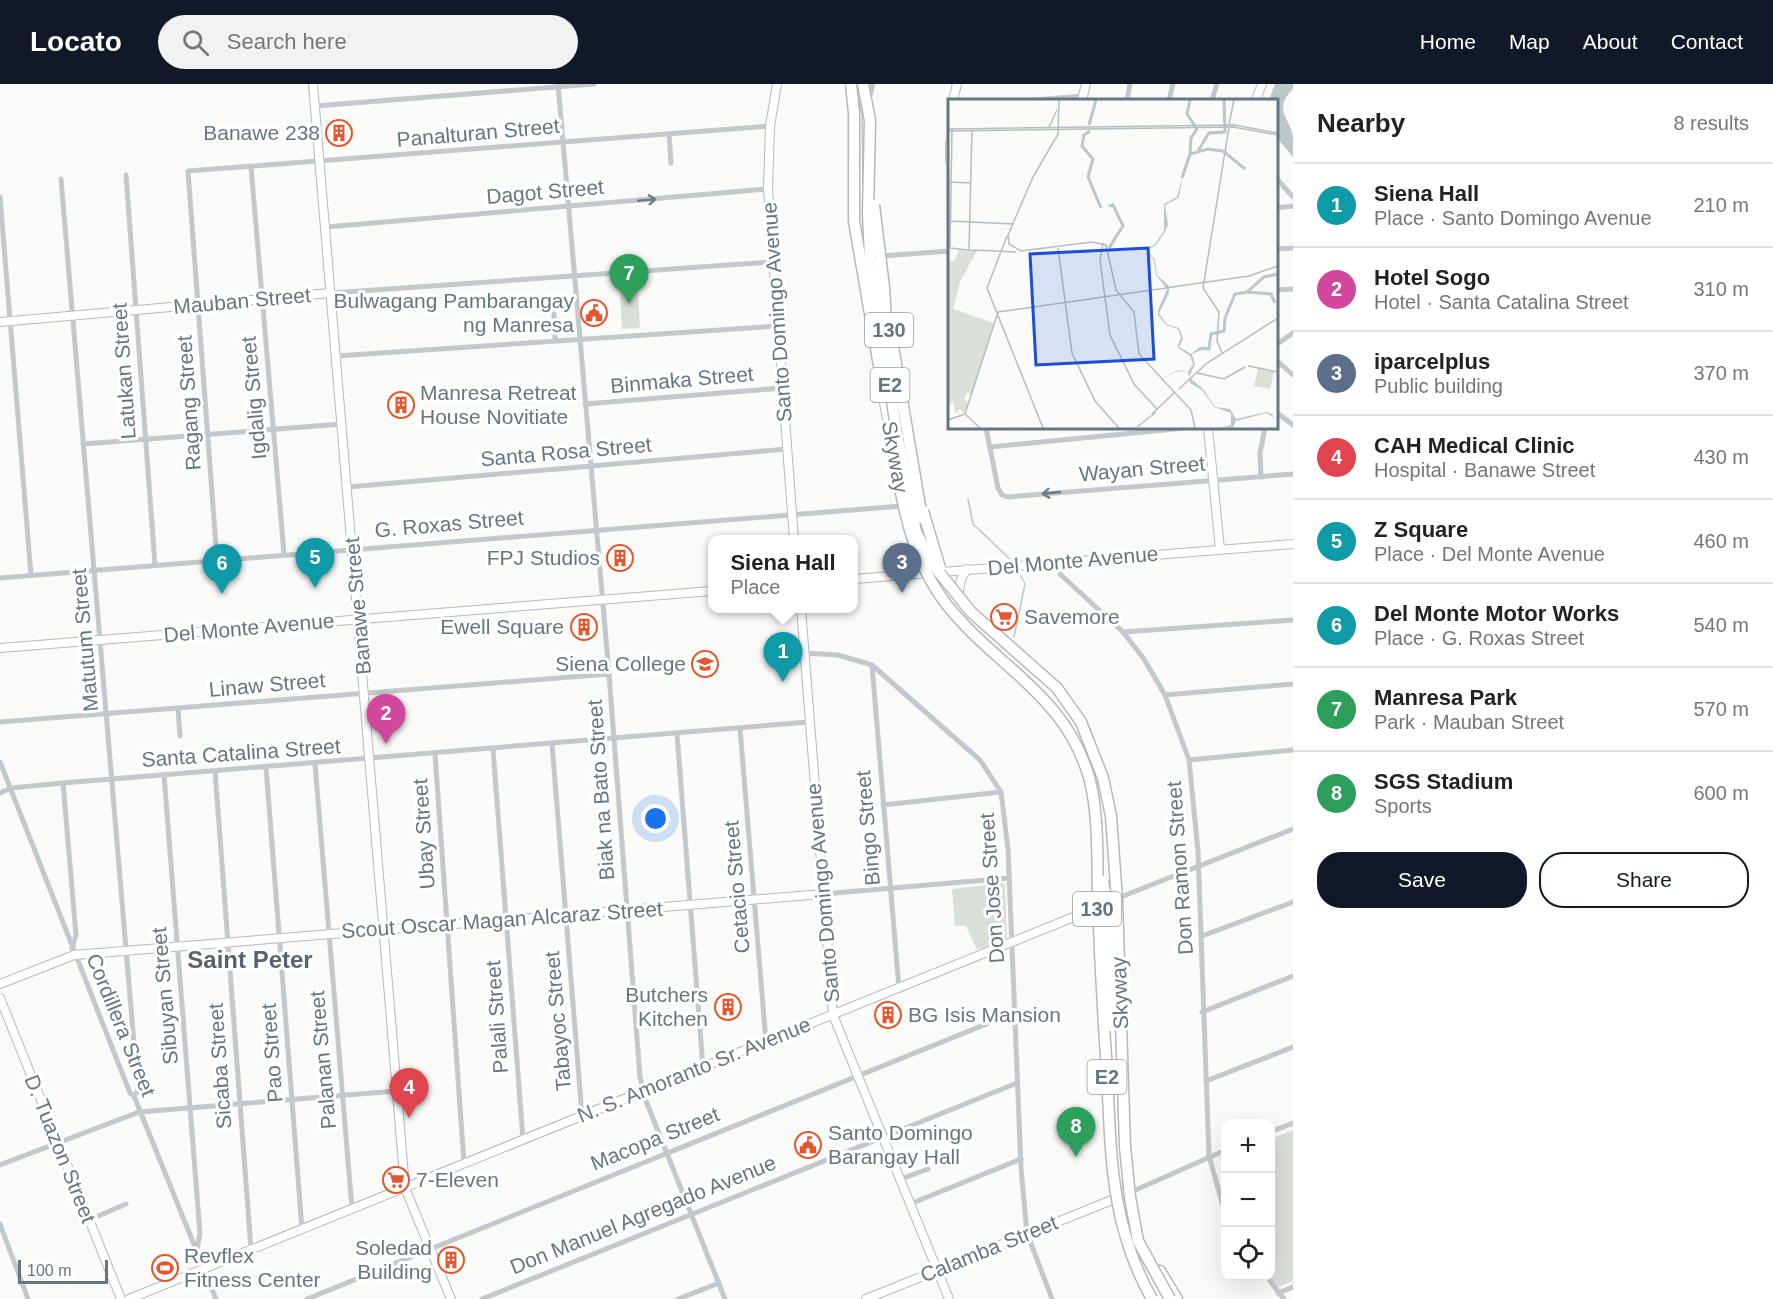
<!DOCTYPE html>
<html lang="en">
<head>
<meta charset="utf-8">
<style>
  body { margin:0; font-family:Helvetica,sans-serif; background:#f2f2f2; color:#222 }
  .controls { position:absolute; right:18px; bottom:18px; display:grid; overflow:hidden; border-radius:12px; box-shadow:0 6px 24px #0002 }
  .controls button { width:54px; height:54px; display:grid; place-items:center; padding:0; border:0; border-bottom:2px solid #e0e0e0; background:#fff; color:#222; font:30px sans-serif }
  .scale { position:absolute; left:18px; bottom:15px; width:90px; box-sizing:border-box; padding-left:6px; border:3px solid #657683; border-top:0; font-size:16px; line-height:21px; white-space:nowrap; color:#657683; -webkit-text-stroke:4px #fff; paint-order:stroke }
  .you { position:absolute; left:656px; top:735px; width:21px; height:21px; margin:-15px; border:4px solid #fff; border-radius:50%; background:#1a73e8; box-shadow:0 0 0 9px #1a73e833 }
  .badge { display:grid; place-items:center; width:39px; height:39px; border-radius:50%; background:#111827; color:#fff; font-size:20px; font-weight:700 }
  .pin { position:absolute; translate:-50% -50px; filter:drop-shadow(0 2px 3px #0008) }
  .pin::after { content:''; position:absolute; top:32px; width:21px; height:18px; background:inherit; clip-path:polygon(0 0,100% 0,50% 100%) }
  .popup { position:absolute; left:708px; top:451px; width:150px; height:78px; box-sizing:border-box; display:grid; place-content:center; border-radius:12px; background:#fff; filter:drop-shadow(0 2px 4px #0005); font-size:20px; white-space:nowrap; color:#767676 }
  .popup b { font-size:22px; color:#222 }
  .popup::after { content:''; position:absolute; left:50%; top:100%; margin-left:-12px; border:12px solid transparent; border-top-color:#fff }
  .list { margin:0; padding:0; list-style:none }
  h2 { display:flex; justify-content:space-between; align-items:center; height:78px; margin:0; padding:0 24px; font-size:26px }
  h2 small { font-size:20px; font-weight:400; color:#767676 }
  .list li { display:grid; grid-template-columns:39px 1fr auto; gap:18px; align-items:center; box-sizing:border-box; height:84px; padding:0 24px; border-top:2px solid #e0e0e0 }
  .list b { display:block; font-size:22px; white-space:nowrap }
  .list p { margin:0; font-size:20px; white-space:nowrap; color:#767676 }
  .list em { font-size:20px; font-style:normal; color:#767676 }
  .actions { display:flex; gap:12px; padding:18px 24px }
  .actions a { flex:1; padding:14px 0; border:2px solid #111827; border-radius:24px; text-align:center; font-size:21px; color:#111827 }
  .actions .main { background:#111827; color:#fff }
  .icon { flex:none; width:33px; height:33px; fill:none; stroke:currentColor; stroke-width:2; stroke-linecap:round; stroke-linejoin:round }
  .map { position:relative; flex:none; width:1293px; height:1215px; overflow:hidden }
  header { display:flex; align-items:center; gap:36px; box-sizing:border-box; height:84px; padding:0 30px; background:#111827; color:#fff }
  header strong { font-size:28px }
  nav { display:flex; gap:33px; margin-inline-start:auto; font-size:21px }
  .search { width:420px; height:54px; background:#f2f2f2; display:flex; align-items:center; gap:15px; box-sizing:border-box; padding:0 21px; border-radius:33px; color:#767676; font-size:22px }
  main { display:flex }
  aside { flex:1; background:#fff }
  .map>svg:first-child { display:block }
</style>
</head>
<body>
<header>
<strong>Locato</strong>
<div class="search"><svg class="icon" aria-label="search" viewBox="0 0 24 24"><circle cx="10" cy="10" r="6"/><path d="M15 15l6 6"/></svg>Search here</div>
<nav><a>Home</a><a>Map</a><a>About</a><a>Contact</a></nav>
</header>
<main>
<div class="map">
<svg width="1293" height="1215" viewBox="0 0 1293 1215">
  <rect width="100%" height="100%" fill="#fafaf8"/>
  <g fill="#dadfd7">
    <polygon points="637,194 640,244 622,245 619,195"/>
    <polygon points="1005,799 1007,856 977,866 966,842 955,842 952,805"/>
    <polygon points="1293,1046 1293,1197 1276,1204 1268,1193 1270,1192 1271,1055"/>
  </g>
  <path fill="#bbc7cb" d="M1275,0H1293V5C1272,26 1290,33 1293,53C1293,60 1293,67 1293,73L1277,54L1276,16H1269Z"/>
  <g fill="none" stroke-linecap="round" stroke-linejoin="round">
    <g stroke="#bbc7cb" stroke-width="1.5">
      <polyline points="857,10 862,29 863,107"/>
      <polyline points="968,415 973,440 1015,480"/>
      <polyline points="1014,553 1025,500 1018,487"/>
    </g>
    <defs>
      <g id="secondary">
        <polyline points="313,0 405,1104 451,1215"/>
        <polyline points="777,0 770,42 768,105 794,456"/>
        <polyline points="953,16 957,0"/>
        <polyline points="1082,16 1086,0"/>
        <polyline points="1256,16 1262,0"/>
        <polyline points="950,59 950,77"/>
        <polyline points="0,238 331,209"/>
        <polyline points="1208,344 1220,465"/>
        <polyline points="854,495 1293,460"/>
        <polyline points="801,524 833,931 949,1215"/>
        <polyline points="0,564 712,507"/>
        <polyline points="0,900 74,871 823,810"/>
        <polyline points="0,914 121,1215"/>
        <polyline points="129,1215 1101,822"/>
        <polyline points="866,1215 1112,1116"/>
      </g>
      <g id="primary">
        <polyline points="882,307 894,377"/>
        <polyline points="959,508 961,495 967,485"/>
      </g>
      <g id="highway">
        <polyline points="1111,946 1119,1100"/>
        <polyline points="1160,1187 1177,1215"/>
      </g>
    </defs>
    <use href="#secondary" stroke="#b3babf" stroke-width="10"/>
    <use href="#primary" stroke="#b5babe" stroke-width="10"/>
    <use href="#highway" stroke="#b4b9bd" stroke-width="13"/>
    <g stroke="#c3c8cc" stroke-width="5">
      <polyline points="558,0 609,590 640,993 646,1017 725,1215"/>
      <polyline points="869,15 873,0"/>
      <polyline points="1035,16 1083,12"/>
      <polyline points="1127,16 1130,0"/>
      <polyline points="1169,16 1173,0"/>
      <polyline points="1212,16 1217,0"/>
      <polyline points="315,22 594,0"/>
      <polyline points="669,50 671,79"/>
      <polyline points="251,83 284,470"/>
      <polyline points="126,91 155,481"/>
      <polyline points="1276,94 1293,113"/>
      <polyline points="61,95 138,1007 134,1012"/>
      <polyline points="0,113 31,491"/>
      <polyline points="1276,124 1293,122"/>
      <polyline points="326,143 768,105"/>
      <polyline points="1276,165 1293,164"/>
      <polyline points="881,172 950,167"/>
      <polyline points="1276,206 1293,205"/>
      <polyline points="331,209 772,178"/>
      <polyline points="554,230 555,256"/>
      <polyline points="1276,261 1293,249"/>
      <polyline points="336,272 777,242"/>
      <polyline points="1276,276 1293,291"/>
      <polyline points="585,320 782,304"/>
      <polyline points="1276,328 1293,341"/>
      <polyline points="986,344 998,404 1002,411 1008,413 1293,390"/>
      <polyline points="83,360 342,340"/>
      <polyline points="990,363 1185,344"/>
      <polyline points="1261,393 1260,369 1265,344"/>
      <polyline points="348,403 787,365"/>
      <polyline points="217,476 188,87 770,42"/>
      <polyline points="1058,478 1060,490 1123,548 1144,575 1165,611 1189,676 1198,767 1209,1072 1226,1132"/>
      <polyline points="0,494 902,422"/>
      <polyline points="1123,548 1293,536"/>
      <polyline points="804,569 838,571 872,581 980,676 1001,708 1008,765 1021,1084 1027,1149 1052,1215"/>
      <polyline points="872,581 899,905"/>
      <polyline points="1165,611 1293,600"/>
      <polyline points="178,625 180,652"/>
      <polyline points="0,638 609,590"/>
      <polyline points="740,645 766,958"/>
      <polyline points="677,650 703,984"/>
      <polyline points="552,660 582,1031"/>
      <polyline points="493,665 523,1055"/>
      <polyline points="435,670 464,1079"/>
      <polyline points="1189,676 1293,666"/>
      <polyline points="0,678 130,1009 134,1012 216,1215"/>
      <polyline points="315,680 352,1125"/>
      <polyline points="266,683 302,1145"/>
      <polyline points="215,687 251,1165"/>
      <polyline points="164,691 200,1150 197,1165"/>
      <polyline points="63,699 76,851 72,864"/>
      <polyline points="0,709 11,704 63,699 809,638"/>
      <polyline points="883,721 1001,708"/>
      <polyline points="823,810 1009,794"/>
      <polyline points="1118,814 1293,745"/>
      <polyline points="1202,852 1293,818"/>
      <polyline points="1202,928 1293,892"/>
      <polyline points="1206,997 1293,963"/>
      <polyline points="1270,1048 1293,1039"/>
      <polyline points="0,1081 139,1028 396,1007"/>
      <polyline points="901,1095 928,1085"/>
      <polyline points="1131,1108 1226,1066"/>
      <polyline points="910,1120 1021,1075"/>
      <polyline points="89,1136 126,1120"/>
      <polyline points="0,1140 28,1215"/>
      <polyline points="1266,1192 1284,1215"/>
      <polyline points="1278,1209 1293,1203"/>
      <polyline points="307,1215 1016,928"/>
      <polyline points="482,1215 1017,999"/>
      <polyline points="678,1215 719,1199"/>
    </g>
    <use href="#secondary" stroke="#fff" stroke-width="8"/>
    <use href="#primary" stroke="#fff" stroke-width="8"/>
    <use href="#highway" stroke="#fff" stroke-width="10"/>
    <defs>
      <g id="highway-bridge">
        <polyline points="851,0 854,29 854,137 884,311"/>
        <polyline points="863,0 870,36 868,129 870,172 897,350 916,448 934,482 971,528 1057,604 1081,638 1103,694 1111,732 1117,816 1125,1063 1130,1113 1138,1157 1170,1215"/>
        <polyline points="874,121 884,203 886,239"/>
        <polyline points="888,233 922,434"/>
        <path d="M894,371C903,425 913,477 947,521C998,585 1067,611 1090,697C1099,733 1097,780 1098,817C1100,874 1103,931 1107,987C1111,1070 1110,1141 1152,1215"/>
        <polyline points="923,427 940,484"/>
        <polyline points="1103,797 1108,824 1111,942"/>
      </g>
    </defs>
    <use href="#highway-bridge" stroke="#b4b9bd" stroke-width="13" stroke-linecap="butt"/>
    <use href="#highway-bridge" stroke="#fff" stroke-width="10"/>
  </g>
  <defs><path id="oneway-shaft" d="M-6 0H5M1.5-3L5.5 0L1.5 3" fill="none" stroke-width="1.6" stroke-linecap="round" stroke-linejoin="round" transform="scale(1.5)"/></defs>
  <g stroke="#6a7a87">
    <use href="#oneway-shaft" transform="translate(647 116) rotate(-5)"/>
    <use href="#oneway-shaft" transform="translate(1051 409) rotate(174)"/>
  </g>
  <defs>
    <symbol id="building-ring" viewBox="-11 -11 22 22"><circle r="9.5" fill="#fff" stroke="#e4572e" stroke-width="1.5"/><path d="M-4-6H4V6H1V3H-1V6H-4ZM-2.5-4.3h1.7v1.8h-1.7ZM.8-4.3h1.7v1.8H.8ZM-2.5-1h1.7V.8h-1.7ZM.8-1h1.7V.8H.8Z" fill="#e4572e"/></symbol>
    <symbol id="civic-ring" viewBox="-11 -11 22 22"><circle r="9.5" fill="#fff" stroke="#e4572e" stroke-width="1.5"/><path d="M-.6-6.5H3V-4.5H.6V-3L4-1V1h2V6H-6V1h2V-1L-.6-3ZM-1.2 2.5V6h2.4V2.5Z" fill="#e4572e"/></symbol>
    <symbol id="supermarket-ring" viewBox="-11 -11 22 22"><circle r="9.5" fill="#fff" stroke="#e4572e" stroke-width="1.5"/><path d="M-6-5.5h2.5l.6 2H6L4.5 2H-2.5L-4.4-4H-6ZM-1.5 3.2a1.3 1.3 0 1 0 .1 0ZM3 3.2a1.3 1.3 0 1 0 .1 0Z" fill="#e4572e"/></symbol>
    <symbol id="university-ring" viewBox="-11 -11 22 22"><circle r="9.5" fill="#fff" stroke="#e4572e" stroke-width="1.5"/><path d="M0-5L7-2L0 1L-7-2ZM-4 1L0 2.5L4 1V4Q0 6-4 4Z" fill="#e4572e"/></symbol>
    <symbol id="stadium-ring" viewBox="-11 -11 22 22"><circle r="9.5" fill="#fff" stroke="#e4572e" stroke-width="1.5"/><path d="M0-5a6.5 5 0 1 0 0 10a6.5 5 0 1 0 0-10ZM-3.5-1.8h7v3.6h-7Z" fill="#e4572e"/></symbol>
  </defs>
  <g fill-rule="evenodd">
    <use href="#building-ring" x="324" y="34" width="30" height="30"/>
    <use href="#civic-ring" x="579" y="214" width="30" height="30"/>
    <use href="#building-ring" x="386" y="306" width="30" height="30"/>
    <use href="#building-ring" x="605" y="459" width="30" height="30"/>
    <use href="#supermarket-ring" x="989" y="518" width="30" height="30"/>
    <use href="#building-ring" x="569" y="528" width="30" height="30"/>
    <use href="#university-ring" x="690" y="565" width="30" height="30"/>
    <use href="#building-ring" x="713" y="908" width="30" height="30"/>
    <use href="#building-ring" x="873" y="916" width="30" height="30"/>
    <use href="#civic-ring" x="793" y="1046" width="30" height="30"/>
    <use href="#supermarket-ring" x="381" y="1081" width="30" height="30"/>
    <use href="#building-ring" x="436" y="1161" width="30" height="30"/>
    <use href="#stadium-ring" x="150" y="1169" width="30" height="30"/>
  </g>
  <g text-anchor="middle" stroke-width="6" stroke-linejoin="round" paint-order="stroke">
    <g fill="#fff" stroke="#939fa8" stroke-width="1.5">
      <rect x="865" y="229" width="48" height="34" rx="4.5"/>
      <rect x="870.5" y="284" width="39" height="34" rx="4.5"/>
      <rect x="1073" y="808" width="48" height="34" rx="4.5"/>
      <rect x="1087.5" y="976" width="39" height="34" rx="4.5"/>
    </g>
    <g font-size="20" font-weight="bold" fill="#657683">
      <text x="889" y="253">130</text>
      <text x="890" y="308">E2</text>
      <text x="1097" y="832">130</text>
      <text x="1107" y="1000">E2</text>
    </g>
    <g font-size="21" fill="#657683" stroke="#fff" text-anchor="end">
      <text x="320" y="56">Banawe 238</text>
      <text x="574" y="224">Bulwagang Pambarangay<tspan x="574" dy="24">ng Manresa</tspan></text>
      <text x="420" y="316" text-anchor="start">Manresa Retreat<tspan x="420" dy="24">House Novitiate</tspan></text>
      <text x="600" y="481">FPJ Studios</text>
      <text x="1024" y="540" text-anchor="start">Savemore</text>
      <text x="564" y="550">Ewell Square</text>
      <text x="686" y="587">Siena College</text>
      <text x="708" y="918">Butchers<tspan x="708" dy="24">Kitchen</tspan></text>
      <text x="908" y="938" text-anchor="start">BG Isis Mansion</text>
      <text x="828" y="1056" text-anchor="start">Santo Domingo<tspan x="828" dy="24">Barangay Hall</tspan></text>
      <text x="416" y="1103" text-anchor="start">7-Eleven</text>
      <text x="432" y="1171">Soledad<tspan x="432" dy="24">Building</tspan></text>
      <text x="184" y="1179" text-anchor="start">Revflex<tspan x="184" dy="24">Fitness Center</tspan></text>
    </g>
    <g font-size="21" fill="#657683" stroke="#fff">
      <text transform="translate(478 49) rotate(-5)" y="7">Panalturan Street</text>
      <text transform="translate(545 108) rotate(-5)" y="7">Dagot Street</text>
      <text transform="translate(242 217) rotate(-5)" y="7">Mauban Street</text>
      <text transform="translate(777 228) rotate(-94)" y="7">Santo Domingo Avenue</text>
      <text transform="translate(124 287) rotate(-94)" y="7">Latukan Street</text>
      <text transform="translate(682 296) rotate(-5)" y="7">Binmaka Street</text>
      <text transform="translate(254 314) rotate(-95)" y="7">Igdalig Street</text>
      <text transform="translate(189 319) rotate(-94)" y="7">Ragang Street</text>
      <text transform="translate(566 368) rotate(-5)" y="7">Santa Rosa Street</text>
      <text transform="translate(895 373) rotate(80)" y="7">Skyway</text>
      <text transform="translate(1142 385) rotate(-5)" y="7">Wayan Street</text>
      <text transform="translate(449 440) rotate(-5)" y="7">G. Roxas Street</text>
      <text transform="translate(1073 477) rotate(-5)" y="7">Del Monte Avenue</text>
      <text transform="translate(358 522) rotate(-95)" y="7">Banawe Street</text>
      <text transform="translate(249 544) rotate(-5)" y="7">Del Monte Avenue</text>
      <text transform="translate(85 556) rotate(-95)" y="7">Matutum Street</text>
      <text transform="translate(267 601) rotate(-5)" y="7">Linaw Street</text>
      <text transform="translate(241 669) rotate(-4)" y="7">Santa Catalina Street</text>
      <text transform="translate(601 706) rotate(-94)" y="7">Biak na Bato Street</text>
      <text transform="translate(868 744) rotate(-95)" y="7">Bingo Street</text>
      <text transform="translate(424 750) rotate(-94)" y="7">Ubay Street</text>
      <text transform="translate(1180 784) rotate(-94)" y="7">Don Ramon Street</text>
      <text transform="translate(737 803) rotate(-95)" y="7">Cetacio Street</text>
      <text transform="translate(992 804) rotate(-94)" y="7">Don Jose Street</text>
      <text transform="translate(823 809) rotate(-95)" y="7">Santo Domingo Avenue</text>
      <text transform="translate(502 836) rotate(-4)" y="7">Scout Oscar Magan Alcaraz Street</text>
      <text transform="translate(1120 909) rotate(-92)" y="7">Skyway</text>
      <text transform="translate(165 912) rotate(-95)" y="7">Sibuyan Street</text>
      <text transform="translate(497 933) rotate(-94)" y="7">Palali Street</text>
      <text transform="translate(558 937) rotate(-95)" y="7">Tabayoc Street</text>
      <text transform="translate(121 941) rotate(68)" y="7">Cordillera Street</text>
      <text transform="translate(272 969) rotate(-94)" y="7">Pao Street</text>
      <text transform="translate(323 976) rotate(-95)" y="7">Palanan Street</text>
      <text transform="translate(220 982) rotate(-94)" y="7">Sicaba Street</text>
      <text transform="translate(694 986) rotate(-22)" y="7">N. S. Amoranto Sr. Avenue</text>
      <text transform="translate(655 1055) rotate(-22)" y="7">Macopa Street</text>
      <text transform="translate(60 1065) rotate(68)" y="7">D. Tuazon Street</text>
      <text transform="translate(643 1131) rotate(-22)" y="7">Don Manuel Agregado Avenue</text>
      <text transform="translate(989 1165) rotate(-22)" y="7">Calamba Street</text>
    </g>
    <g font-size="24" font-weight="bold" fill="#57646e" stroke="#fff">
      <text x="250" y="884">Saint Peter</text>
    </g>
  </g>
  <g transform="translate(948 15)">
    <rect width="330" height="330" fill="#fafaf8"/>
    <path d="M11,151L28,153L12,183L5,210L46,224L23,296L20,293L17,297L16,301L21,303L16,314L11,310L8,315L5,303L0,306V161L6,163ZM310,269L326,273L322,290L306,287Z" fill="#dadfd7"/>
    <path d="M235,75L231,98L227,101L217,106L220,125L217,133L208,146L199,151L207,161L209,176L221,187V194L211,214L218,225L231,229L235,240L231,248L243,255L252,248L256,250L244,255L247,265L241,278L255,290L267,308L282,310L288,320L319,313L324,315L326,319L319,314L288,322L285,328L271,329L283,326V314L266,308L254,291L242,284L240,273L230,272L215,279L230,271L240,273L245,265L242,257L229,248L233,239L230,230L218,226L210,216V211L219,190L208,176L206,162L198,150L207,145L216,132V105L229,98Z" fill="#bbc7cb"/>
    <path fill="none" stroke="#bbc7cb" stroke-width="3" d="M242,1L239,15L249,30L243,39L242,55M141,26L148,1M142,32L136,36L134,47L145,60L140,78L153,109M250,52L261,34L277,33L276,1M275,52L297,70M234,79L242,55L260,50L275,52M161,107L165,106L175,127L161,149M299,193L323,195L327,204M253,249L261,250L263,235L276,232L277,219L287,195L299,193L316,178L330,175"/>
    <path fill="none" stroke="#b5bdc2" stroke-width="1.5" d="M111,1L110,35L85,78L60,136L61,145L73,152L144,143L158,146L168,191L186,213L191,255L243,311L247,329M281,25L286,1M101,28L109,11M0,30L286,26L330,34M0,32L285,28L330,36M0,83L23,84M2,122L65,125M59,137L39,189L95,329M155,144L152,161L162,236L186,285L209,310M2,149L4,31M2,149L29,152M110,149L124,254L147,302L171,329M21,150L24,31M25,151L68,153M224,188L301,177L330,167M255,189L281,28M255,189L271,213L269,242L274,254M300,267L330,273M249,274L276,280L297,268M231,290L259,264L330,219M17,315L50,213L225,188M17,315L32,329M204,315L227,293M0,321L17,315M189,328L207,314"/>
    <path fill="#1d4ed8" fill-opacity="0.15" stroke="#1d4ed8" stroke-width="3" d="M200,149L206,260L88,266L82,155Z"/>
    <rect width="330" height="330" fill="none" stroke="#657683" stroke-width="3"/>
  </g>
</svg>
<div class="controls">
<button>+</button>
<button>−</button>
<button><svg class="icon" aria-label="locate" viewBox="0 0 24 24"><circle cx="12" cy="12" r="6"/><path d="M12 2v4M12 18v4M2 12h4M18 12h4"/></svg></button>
</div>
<div class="scale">100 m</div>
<div class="you"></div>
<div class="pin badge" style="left:783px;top:598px;background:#0f9aa8">1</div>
<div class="popup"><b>Siena Hall</b>Place</div>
<div class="pin badge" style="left:386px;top:660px;background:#d1479c">2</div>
<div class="pin badge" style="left:902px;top:509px;background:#5c6f8a">3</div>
<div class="pin badge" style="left:409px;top:1034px;background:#e0444e">4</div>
<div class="pin badge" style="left:315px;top:504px;background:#0f9aa8">5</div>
<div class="pin badge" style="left:222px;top:510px;background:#0f9aa8">6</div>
<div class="pin badge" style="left:629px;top:220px;background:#2e9e5b">7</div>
<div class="pin badge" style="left:1076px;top:1073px;background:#2e9e5b">8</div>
</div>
<aside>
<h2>Nearby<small>8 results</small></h2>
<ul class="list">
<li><span class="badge" style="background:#0f9aa8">1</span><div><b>Siena Hall</b><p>Place · Santo Domingo Avenue</p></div><em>210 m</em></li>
<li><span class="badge" style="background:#d1479c">2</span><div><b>Hotel Sogo</b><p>Hotel · Santa Catalina Street</p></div><em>310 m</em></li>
<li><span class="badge" style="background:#5c6f8a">3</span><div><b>iparcelplus</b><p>Public building</p></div><em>370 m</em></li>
<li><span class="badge" style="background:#e0444e">4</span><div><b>CAH Medical Clinic</b><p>Hospital · Banawe Street</p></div><em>430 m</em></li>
<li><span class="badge" style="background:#0f9aa8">5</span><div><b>Z Square</b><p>Place · Del Monte Avenue</p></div><em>460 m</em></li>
<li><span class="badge" style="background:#0f9aa8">6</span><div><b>Del Monte Motor Works</b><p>Place · G. Roxas Street</p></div><em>540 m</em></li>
<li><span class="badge" style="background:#2e9e5b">7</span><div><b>Manresa Park</b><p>Park · Mauban Street</p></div><em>570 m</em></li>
<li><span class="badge" style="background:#2e9e5b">8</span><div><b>SGS Stadium</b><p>Sports</p></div><em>600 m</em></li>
</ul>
<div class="actions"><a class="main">Save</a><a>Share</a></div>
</aside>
</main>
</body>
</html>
